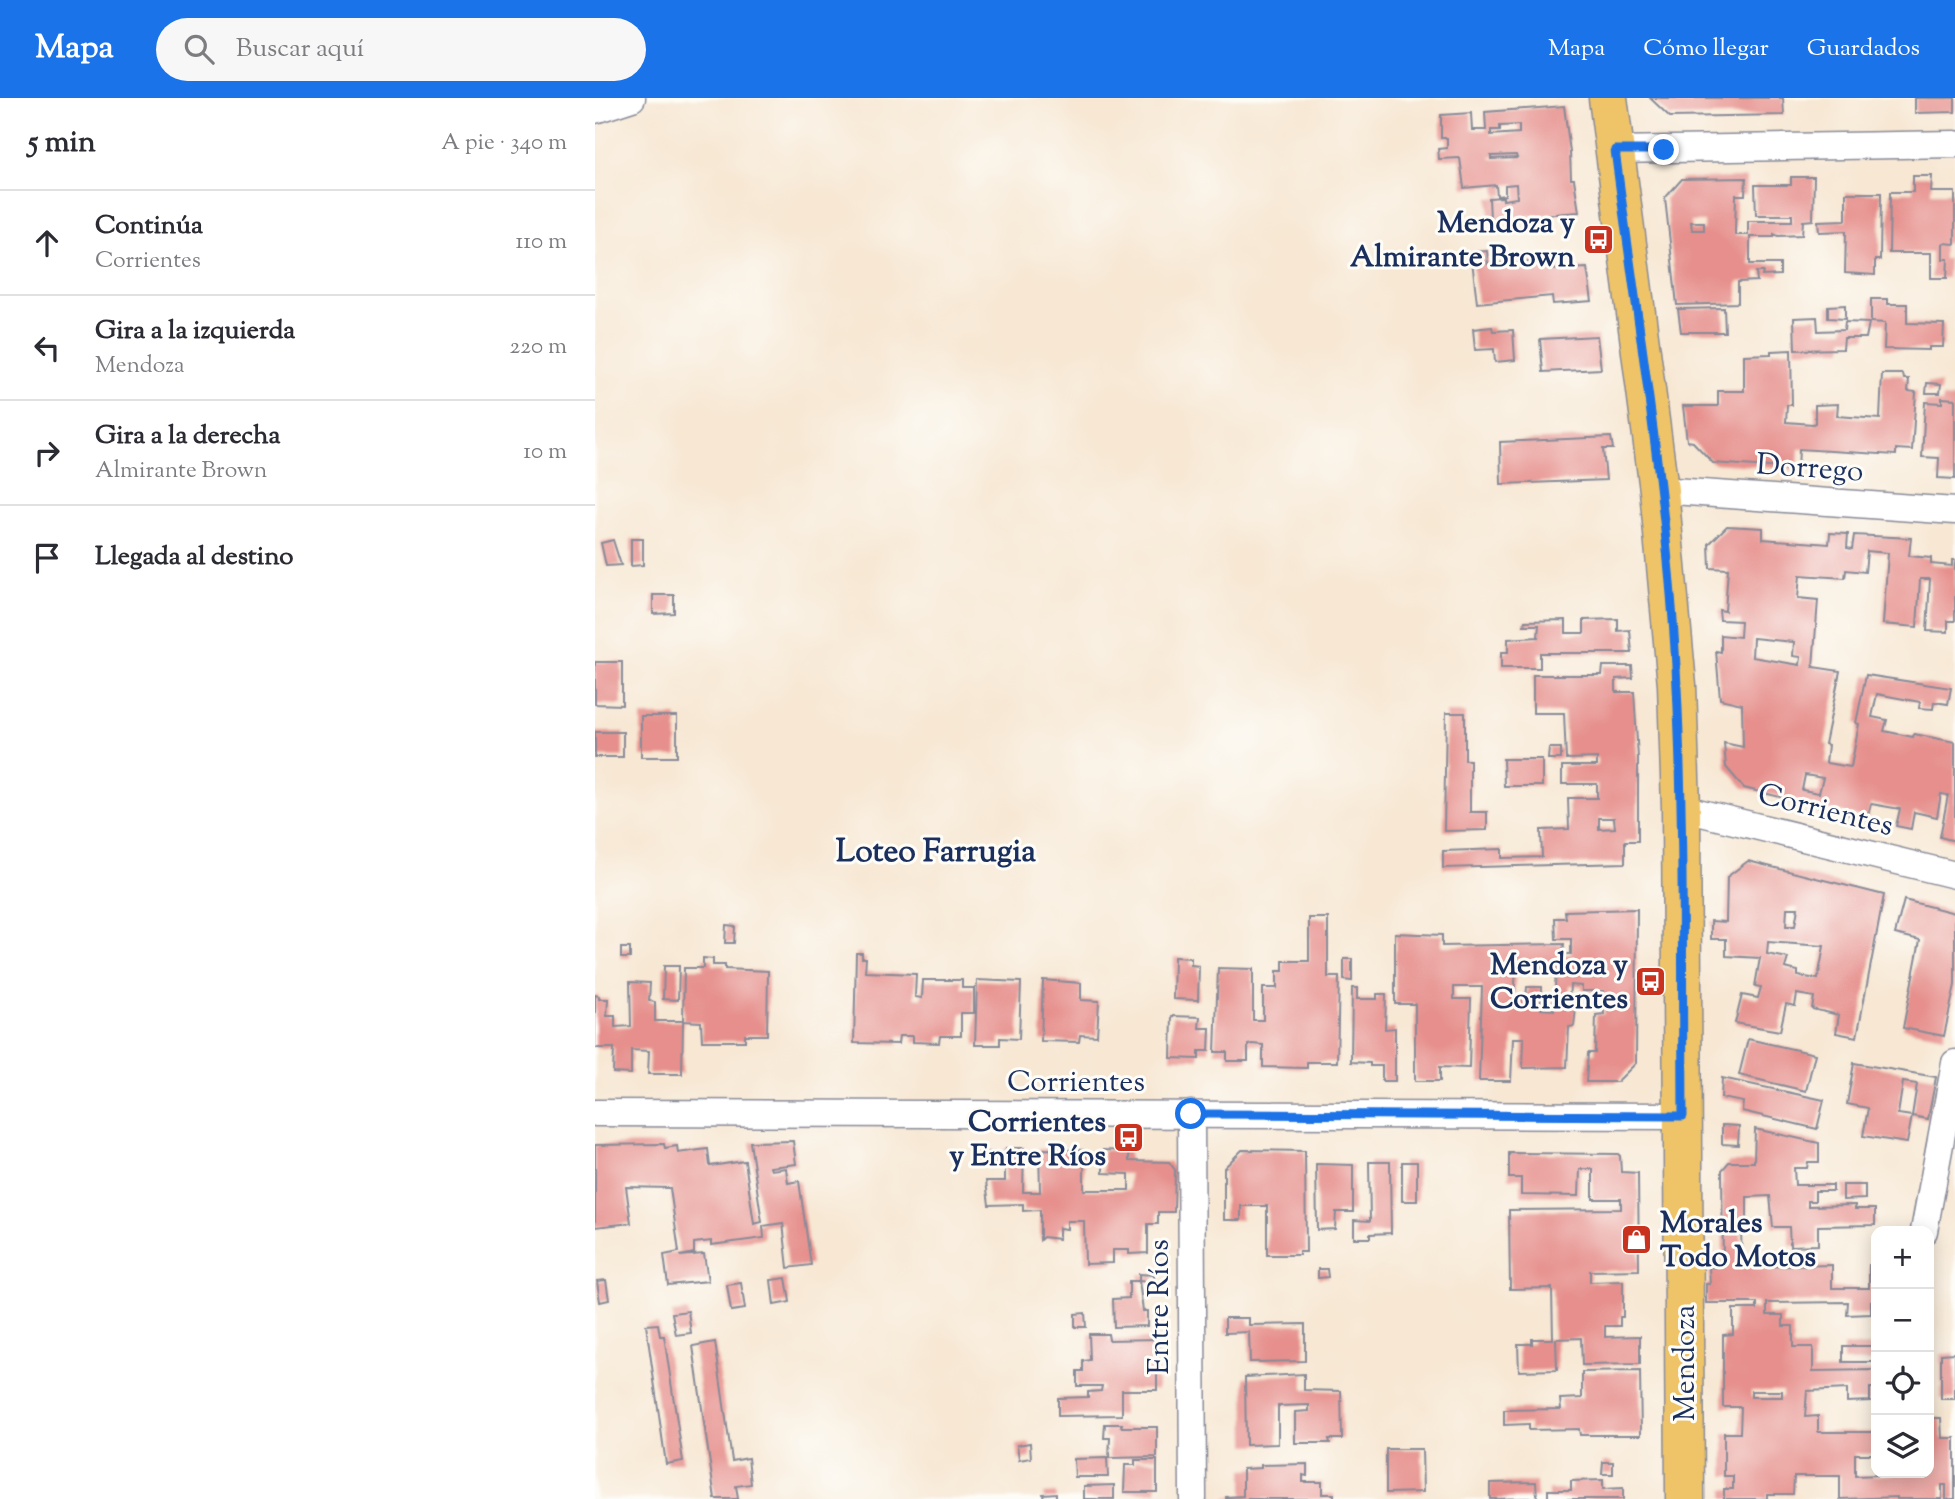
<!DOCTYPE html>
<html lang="es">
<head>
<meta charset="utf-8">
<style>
  body { margin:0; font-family:"Sorts Mill Goudy",serif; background:#f7f7f7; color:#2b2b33 }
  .controls { position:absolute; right:21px; bottom:21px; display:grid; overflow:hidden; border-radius:14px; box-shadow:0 4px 18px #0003 }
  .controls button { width:63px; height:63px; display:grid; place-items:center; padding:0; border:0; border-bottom:2px solid #e1e1e2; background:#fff; color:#2b2b33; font:35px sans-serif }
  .stop { position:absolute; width:21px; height:21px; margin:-16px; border:5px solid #1a73e8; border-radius:50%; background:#fff }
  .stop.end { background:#1a73e8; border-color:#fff; box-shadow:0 2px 7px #0008 }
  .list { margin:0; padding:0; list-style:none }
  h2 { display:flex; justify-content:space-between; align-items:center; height:91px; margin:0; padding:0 28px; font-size:30px }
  h2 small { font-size:23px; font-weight:400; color:#7c7c81 }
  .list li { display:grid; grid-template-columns:46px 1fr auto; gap:21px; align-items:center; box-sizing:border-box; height:105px; padding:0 28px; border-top:2px solid #e1e1e2 }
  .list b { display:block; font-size:26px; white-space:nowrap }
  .list p { margin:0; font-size:23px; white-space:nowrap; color:#7c7c81 }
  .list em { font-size:23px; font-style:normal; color:#7c7c81 }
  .icon { flex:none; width:38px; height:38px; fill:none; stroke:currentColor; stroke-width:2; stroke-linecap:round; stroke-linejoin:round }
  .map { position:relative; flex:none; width:1360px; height:1401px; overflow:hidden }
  header { display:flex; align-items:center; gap:42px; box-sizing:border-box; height:98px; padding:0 35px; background:#1a73e8; color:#fff }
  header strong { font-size:33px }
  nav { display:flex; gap:38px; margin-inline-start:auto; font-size:24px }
  .search { width:490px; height:63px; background:#f7f7f7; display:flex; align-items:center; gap:18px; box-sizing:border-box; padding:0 24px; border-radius:38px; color:#7c7c81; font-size:26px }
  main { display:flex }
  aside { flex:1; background:#fff }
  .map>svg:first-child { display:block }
</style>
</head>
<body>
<header>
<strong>Mapa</strong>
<div class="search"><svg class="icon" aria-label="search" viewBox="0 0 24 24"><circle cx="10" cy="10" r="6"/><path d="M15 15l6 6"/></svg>Buscar aquí</div>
<nav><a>Mapa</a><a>Cómo llegar</a><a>Guardados</a></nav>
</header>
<main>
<aside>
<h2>5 min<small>A pie · 340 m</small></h2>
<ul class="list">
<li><svg class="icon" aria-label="ahead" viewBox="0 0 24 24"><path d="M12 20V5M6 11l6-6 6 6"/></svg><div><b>Continúa</b><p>Corrientes</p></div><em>110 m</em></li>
<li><svg class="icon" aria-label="left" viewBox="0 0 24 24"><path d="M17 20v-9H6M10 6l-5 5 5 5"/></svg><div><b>Gira a la izquierda</b><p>Mendoza</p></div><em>220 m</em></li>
<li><svg class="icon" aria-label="right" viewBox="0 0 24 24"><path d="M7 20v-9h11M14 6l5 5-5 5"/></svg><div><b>Gira a la derecha</b><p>Almirante Brown</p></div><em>10 m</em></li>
<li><svg class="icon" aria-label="arrive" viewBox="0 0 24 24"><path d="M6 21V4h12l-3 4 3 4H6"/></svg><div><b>Llegada al destino</b></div></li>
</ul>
</aside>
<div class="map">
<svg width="1360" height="1401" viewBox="0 0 1360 1401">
  <rect width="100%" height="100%" fill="#fdfcf7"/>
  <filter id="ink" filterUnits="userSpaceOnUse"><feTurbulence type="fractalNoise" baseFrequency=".0143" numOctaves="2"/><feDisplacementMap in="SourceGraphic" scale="14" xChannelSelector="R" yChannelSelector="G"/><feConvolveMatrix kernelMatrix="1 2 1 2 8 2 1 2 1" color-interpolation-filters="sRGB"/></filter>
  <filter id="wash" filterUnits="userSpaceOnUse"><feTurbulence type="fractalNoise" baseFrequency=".00686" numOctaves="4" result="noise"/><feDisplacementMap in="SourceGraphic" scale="28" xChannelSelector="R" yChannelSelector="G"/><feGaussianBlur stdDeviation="1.57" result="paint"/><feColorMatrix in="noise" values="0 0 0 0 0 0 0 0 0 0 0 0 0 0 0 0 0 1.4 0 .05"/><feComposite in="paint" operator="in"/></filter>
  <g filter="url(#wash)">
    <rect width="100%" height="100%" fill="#f7e7d3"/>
    <g id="blocks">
      <g fill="#e68f8c" fill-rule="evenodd">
        <polygon points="1055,0 1188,0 1189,17 1075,19"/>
        <polygon points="1320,0 1360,0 1360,14 1320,15"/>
        <path d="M969,8L975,54L976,81H979L984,114L895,121L894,100L908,99V102L922,100L921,86L910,87V97L902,98L901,87L869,90L865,60L844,61L843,51L852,50V40H846V17L876,15L877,32H891L890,14ZM924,27V35L896,37V32H905V28ZM921,57L922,60L896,61V58Z"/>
        <polygon points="1318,78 1337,78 1336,94 1360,94 1360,146 1348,145 1348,161 1353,161 1352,180 1336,180 1336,155 1294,155 1295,94 1318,94"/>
        <path d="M1196,79H1219L1218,122L1208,123L1207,137L1183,138L1179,136V139H1155V166H1185V177L1167,178L1168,174H1161L1162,183L1143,184V205L1082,207L1070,100L1087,81L1151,80L1150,97H1141L1140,132V137H1153V123H1197V117H1161L1160,87H1196ZM1096,124H1109V132H1097Z"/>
        <polygon points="1251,95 1286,95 1285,162 1280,162 1280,177 1250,175 1251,133 1224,134 1223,123 1251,122"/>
        <polygon points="892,153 893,166 953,162 954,172 992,170 997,203 958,206 957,198 882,205 876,154"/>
        <polygon points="1276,201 1293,201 1293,206 1312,206 1312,225 1349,226 1348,249 1334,249 1334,252 1289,251 1290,225 1276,224"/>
        <polygon points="1250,207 1250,221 1233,220 1233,208"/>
        <polygon points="1129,210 1130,234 1086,234 1083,211"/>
        <polygon points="1222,219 1223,233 1249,232 1250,224 1274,225 1271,240 1249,240 1248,251 1200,252 1199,220"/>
        <polygon points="897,229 898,233 918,232 920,262 900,264 899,251 880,252 878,231"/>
        <polygon points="1002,238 1006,271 948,274 945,241"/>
        <polygon points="1196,252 1197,307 1192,307 1191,324 1218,326 1220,325 1220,307 1243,306 1242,318 1285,321 1287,276 1308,276 1309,281 1314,281 1313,293 1321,294 1317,352 1301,351 1301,357 1204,351 1203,371 1118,365 1098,344 1092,343 1088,308 1123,308 1123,293 1149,293 1149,257 1176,256 1176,253"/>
        <polygon points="1332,285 1346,286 1345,295 1331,295"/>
        <polygon points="1347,300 1360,301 1360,381 1343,380 1344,360 1327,359 1330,304 1347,305"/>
        <polygon points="1016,339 1018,351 1008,351 1011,382 906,386 905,344"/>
        <path d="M1132,428L1168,430V441L1234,446L1235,435L1253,436L1252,450L1257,451L1259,437L1316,440L1314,458L1336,460V466L1357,468V462H1360V523H1353V534L1332,533L1335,481H1325L1322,529L1288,526L1293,455L1272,453L1270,474L1251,472L1250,480L1205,477L1203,500L1223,502L1218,569L1245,573L1230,646L1233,647L1231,665L1256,669L1264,626L1261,625L1271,577L1356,590L1353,606L1339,604L1338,611L1324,610L1325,604L1282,596L1277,619L1292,622L1289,633L1318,639L1319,636L1360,644V743L1345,739L1353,697L1346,696L1342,719L1319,714L1316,731L1301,728L1305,711L1276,706L1272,721L1149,690L1131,669L1129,645L1148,649L1147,606L1125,601L1121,553L1126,554V537L1145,539L1146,523L1125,522L1124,512L1130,513L1133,471L1115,470L1114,446ZM1158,540L1199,544L1198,558L1206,559L1205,567L1157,559ZM1210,677L1228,680L1224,695L1207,692Z"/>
        <polygon points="36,441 48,441 48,467 36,468"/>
        <polygon points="18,442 26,467 11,468 6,445"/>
        <polygon points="58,497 79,497 79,515 58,516"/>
        <polygon points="1023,521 1023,533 1035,532 1037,555 945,555 945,570 906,570 906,554 913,554 913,541 943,539 944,527 929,527 930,523 971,522 971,535 989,535 989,522"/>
        <polygon points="0,564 27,564 27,607 0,606"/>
        <path d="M1008,568H1037L1038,580L1021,581V594H1039L1043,660V743H1030V765L848,770V753L907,751V760L947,759L946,732L974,731L973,700H1002V686H967V668H1002V660L971,661L969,615H938V577H1007ZM1004,720H1019L1020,730L1004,731Z"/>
        <polygon points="851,615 870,615 870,662 875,662 875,714 892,714 892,732 849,733"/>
        <rect x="46" y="618" width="36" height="41"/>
        <rect x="0" y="634" width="28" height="25"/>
        <polygon points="954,650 966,650 966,661 953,661"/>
        <polygon points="908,661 947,661 947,688 909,688"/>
        <path d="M1153,763L1289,797L1262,939L1241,935L1244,917L1217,911L1219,899L1202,896L1200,908L1191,906L1185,933L1140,925L1147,897L1163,900L1166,889L1160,888L1165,860L1131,858V841H1116V823L1131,824L1132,779ZM1192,810H1203L1200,828H1191ZM1173,844L1229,848L1223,881L1203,878V873L1190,870L1193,860L1172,856Z"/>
        <polygon points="1309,802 1360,815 1360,887 1349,938 1308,930 1325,842 1300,836"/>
        <path d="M1042,811L1041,965L1022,984H991L993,955H1000L1001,917L1009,916L1008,893H987V888L975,887L974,904L984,905V910H981L979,928L974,929L972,969L928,970L929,940H918L916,983H884L887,889H859V901H876L874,970L845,969V983H820V906H800V835L847,837V848L969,846L968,856H976V841H961L960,820H971L970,813ZM961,869L959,912L946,911L947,889H932L931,901L919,900L921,870Z"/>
        <polygon points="714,820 733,820 733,879 744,879 742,964 712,964 712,970 668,969 668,947 657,946 653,947 653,963 632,963 632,954 620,954 623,870 658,871 658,922 668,922 668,890 682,890 682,873 688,873 688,863 714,863"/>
        <polygon points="131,827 140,828 139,845 130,845"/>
        <rect x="26" y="850" width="9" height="10"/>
        <polygon points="261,855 267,855 267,860 271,860 270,874 321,876 320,899 327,900 328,882 367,882 367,890 379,890 379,915 366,915 366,938 345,938 344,945 318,944 318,938 304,938 303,946 259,945"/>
        <polygon points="579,859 596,860 596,867 604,868 603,902 578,901"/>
        <polygon points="108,860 118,861 118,867 130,867 130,871 173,873 172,937 150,937 150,943 107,943 106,924 88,923 87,976 53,976 54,953 36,952 36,976 18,975 19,950 0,950 0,897 4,898 4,901 13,901 12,918 20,918 20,929 36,928 35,884 55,885 54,903 60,904 60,923 88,923 89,870 108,870"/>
        <polygon points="749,861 757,861 757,883 749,882"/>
        <polygon points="69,868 84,868 83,902 68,901"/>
        <polygon points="382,882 426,884 424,941 405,940 405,947 380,947"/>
        <polygon points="448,882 486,885 486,902 504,903 502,938 485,937 484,944 446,943"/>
        <polygon points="757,890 762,890 762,901 782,901 782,896 791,896 790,931 800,930 800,983 787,983 787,968 775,968 775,965 756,964"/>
        <polygon points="577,918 605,919 604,930 615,930 614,953 604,953 604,961 576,960"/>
        <polygon points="1153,941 1220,956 1211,993 1144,977"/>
        <path d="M1259,965L1341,979L1333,1021L1317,1018L1312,1045L1268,1038L1273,1010L1252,1006ZM1308,984L1322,986L1317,1018L1303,1016Z"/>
        <polygon points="1127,980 1229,1002 1222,1031 1147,1013 1148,1004 1126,1000"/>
        <polygon points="1127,1027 1144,1028 1143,1047 1127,1046"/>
        <path d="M1160,1031L1224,1045V1064H1213L1212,1070H1199L1200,1087H1238V1093H1220V1103H1213V1108L1260,1107V1111H1280V1127L1223,1128V1147L1195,1148L1194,1129H1178L1175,1098L1152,1099V1129L1146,1130L1147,1169L1237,1167V1190H1274V1167H1281V1203H1276V1216L1252,1217L1253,1204L1172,1205V1217H1188V1228H1198V1249H1218V1273L1281,1272V1290H1275V1303L1252,1304V1291L1212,1293L1210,1319L1223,1318V1334H1281V1356H1260V1378L1334,1375V1320H1346L1347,1340H1360V1401H1351V1387H1347V1401H1302V1399L1245,1401V1378H1199L1198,1396H1172V1401H1129V1391H1138V1378H1129V1335H1145L1146,1309H1128V1237L1138,1236V1211H1162V1205H1111V1186H1115L1114,1169H1128L1127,1072L1134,1064H1159ZM1156,1293H1187V1299H1156Z"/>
        <polygon points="198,1043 201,1066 175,1069 176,1072 191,1070 193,1085 204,1083 216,1167 193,1170 188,1125 168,1128 169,1140 116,1147 116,1143 99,1145 99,1155 85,1158 109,1156 113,1183 73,1187 69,1157 84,1154 75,1090 31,1089 36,1125 0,1129 0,1047 69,1046 70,1050 82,1048 83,1055 113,1051 115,1068 150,1063 159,1126 167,1124 155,1044"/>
        <polygon points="411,1050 429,1050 428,1094 445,1094 444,1051 489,1052 489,1092 534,1092 534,1076 508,1075 508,1052 534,1053 534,1063 574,1064 580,1072 579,1114 563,1114 563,1126 553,1126 553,1155 534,1156 534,1152 518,1152 518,1165 490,1166 489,1123 472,1123 472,1131 464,1130 464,1141 448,1139 445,1142 445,1112 428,1113 428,1106 394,1107 391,1083 410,1083 410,1067 389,1066 387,1054 410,1055"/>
        <polygon points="647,1052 710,1053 711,1154 704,1154 704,1157 672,1157 672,1108 646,1108 646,1122 629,1122 629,1070"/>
        <polygon points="914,1055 1023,1056 1025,1058 1026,1074 1043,1075 1044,1172 995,1173 995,1184 1028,1183 1028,1219 1025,1219 1025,1228 1010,1228 1010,1239 1045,1238 1045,1266 987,1267 986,1240 961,1241 962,1272 924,1273 923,1246 937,1246 937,1241 958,1241 957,1190 915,1191 914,1112 1026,1111 1026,1101 998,1101 998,1071 985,1071 984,1098 926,1097 926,1080 914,1080"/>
        <polygon points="774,1064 795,1064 796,1135 775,1136 775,1140 759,1140 759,1122 775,1123"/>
        <rect x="807" y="1064" width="15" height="39"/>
        <polygon points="721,1066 758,1067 758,1114 741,1114 740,1131 722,1132"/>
        <polygon points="1248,1087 1270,1087 1270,1101 1248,1102"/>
        <polygon points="723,1171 732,1171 733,1179 723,1180"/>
        <polygon points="544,1176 559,1177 559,1184 544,1183"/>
        <polygon points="191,1180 195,1204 179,1207 176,1182"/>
        <polygon points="11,1182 14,1202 5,1204 2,1183"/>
        <polygon points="534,1183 544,1183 548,1213 552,1213 552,1228 519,1229 518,1201 534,1200"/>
        <polygon points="146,1185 150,1211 136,1213 132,1187"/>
        <polygon points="93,1213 96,1235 81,1237 77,1215"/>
        <polygon points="490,1215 491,1229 480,1229 480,1216"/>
        <polygon points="630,1220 654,1220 654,1227 710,1226 710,1263 655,1264 654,1234 630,1235"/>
        <polygon points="63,1226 65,1238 69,1238 88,1363 71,1366 51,1227"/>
        <polygon points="494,1236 513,1236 514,1242 562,1241 562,1292 527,1292 527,1317 463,1318 463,1300 493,1299 493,1294 506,1293 507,1288 482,1288 482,1273 488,1273 488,1263 495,1262"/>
        <polygon points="120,1244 137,1363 153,1360 156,1386 141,1388 143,1401 120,1401 98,1248"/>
        <rect x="1248" y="1248" width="33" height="16"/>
        <polygon points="1360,1255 1360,1301 1346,1301 1346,1256"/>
        <polygon points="1045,1273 1046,1337 985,1337 984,1331 934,1332 934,1326 909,1327 909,1312 966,1311 965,1301 987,1300 987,1274"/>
        <polygon points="709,1276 709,1292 746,1293 747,1341 734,1341 735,1345 700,1345 700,1314 714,1313 714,1307 683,1308 683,1346 651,1347 650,1279"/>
        <polygon points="510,1326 527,1326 526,1329 562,1329 562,1359 514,1360 515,1340 509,1340"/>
        <polygon points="435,1345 436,1360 424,1362 422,1347"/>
        <polygon points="791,1351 827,1351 828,1394 791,1395"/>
        <polygon points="512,1360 513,1379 480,1379 479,1361"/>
        <polygon points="540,1362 562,1362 562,1394 529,1394 530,1367 540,1367"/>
        <polygon points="1008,1364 1018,1364 1018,1376 1007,1376"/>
        <polygon points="712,1366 712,1378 708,1377 708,1384 727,1384 727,1396 739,1396 739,1401 631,1401 631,1399 648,1398 648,1371 666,1370 666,1367"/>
        <polygon points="1008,1382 1008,1391 1028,1390 1028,1401 953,1401 953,1392 976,1392 976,1383"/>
        <polygon points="941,1384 942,1400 895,1401 895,1385"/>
        <polygon points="519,1387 519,1401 489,1401 489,1388"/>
        <polygon points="461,1395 461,1401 449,1401 448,1396"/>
      </g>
    </g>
  </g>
  <g filter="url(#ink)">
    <use href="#blocks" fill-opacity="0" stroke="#898b98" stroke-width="2"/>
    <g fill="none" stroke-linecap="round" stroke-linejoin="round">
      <defs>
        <g id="street">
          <polyline points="0,12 37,0"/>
          <polyline points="1020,52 1360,46"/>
          <polyline points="1064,392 1360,413"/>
          <polyline points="1086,710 1360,777"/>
          <polyline points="0,1015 1088,1018"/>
          <polyline points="596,1016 598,1401"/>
          <polyline points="1329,1133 1360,965"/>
        </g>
        <polyline id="primary" points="1013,0 1064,392 1082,587 1086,710 1090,1401"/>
      </defs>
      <use href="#street" stroke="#898b98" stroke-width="29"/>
      <use href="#primary" stroke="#898b98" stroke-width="41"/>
      <use href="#street" stroke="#fff" stroke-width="26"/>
      <use href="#primary" stroke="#efc469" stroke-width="38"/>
    </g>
  </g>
  <g fill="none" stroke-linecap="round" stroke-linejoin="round" filter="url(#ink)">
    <path stroke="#1a73e8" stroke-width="9" d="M596,1016L1088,1018C1087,875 1089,732 1082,589C1074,409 1043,230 1020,52H1069"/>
  </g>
  <defs>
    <symbol id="bus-square" viewBox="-11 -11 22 22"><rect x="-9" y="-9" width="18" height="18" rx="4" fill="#c8321e" stroke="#fdfcf7"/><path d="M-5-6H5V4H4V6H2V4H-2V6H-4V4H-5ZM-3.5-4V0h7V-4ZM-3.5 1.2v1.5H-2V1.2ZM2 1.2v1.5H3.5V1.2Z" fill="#fff"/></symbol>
    <symbol id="shop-square" viewBox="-11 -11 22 22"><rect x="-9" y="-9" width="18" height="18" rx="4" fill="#c8321e" stroke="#fdfcf7"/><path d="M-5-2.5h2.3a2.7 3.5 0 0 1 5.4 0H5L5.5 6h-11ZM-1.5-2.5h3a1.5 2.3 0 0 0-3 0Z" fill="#fff"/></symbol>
  </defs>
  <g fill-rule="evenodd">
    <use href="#bus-square" x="986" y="124" width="35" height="35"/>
    <use href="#bus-square" x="1038" y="866" width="35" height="35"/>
    <use href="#bus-square" x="516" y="1022" width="35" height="35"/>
    <use href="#shop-square" x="1024" y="1124" width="35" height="35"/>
  </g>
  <g text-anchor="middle" stroke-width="6" stroke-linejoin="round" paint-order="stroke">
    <g font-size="30" font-weight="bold" fill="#1b2f5e" stroke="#fdfcf7" text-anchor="end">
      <text x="980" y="134">Mendoza y<tspan x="980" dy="34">Almirante Brown</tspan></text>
      <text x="1033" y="876">Mendoza y<tspan x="1033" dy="34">Corrientes</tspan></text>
      <text x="511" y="1033">Corrientes<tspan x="511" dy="34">y Entre Ríos</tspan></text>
      <text x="1065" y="1134" text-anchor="start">Morales<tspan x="1065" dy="34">Todo Motos</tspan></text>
    </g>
    <g font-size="30" fill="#1b2f5e" stroke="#fdfcf7">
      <text transform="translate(1215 369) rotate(4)" y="10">Dorrego</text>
      <text transform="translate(1231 711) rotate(14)" y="10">Corrientes</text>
      <text x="481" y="993">Corrientes</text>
      <text transform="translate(563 1209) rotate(-90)" y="10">Entre Ríos</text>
      <text transform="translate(1089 1265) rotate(-90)" y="10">Mendoza</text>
    </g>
    <g font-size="32" font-weight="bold" fill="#1b2f5e" stroke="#fdfcf7">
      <text x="341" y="763">Loteo Farrugia</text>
    </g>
  </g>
</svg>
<div class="controls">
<button>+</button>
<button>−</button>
<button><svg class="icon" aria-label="locate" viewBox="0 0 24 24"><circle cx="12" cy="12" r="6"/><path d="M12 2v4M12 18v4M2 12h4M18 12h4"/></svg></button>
<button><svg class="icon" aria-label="layers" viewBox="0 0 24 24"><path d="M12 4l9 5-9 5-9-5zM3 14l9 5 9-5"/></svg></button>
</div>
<div class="stop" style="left:596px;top:1016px"></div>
<div class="stop end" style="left:1069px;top:52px"></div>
</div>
</main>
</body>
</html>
